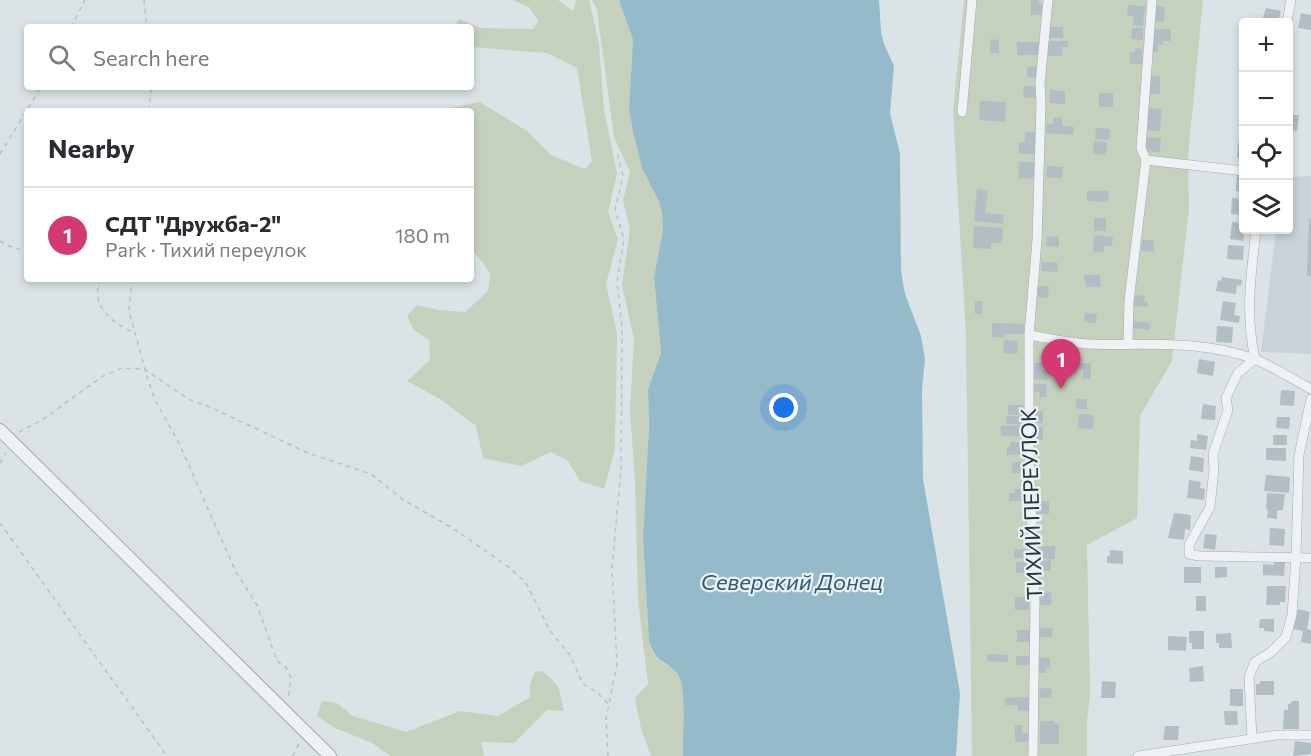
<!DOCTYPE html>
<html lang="en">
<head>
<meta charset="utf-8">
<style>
  body { margin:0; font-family:Commissioner,sans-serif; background:#f7f7f7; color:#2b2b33 }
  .controls { position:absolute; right:18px; top:18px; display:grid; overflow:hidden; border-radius:6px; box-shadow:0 3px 9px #0003 }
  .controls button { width:54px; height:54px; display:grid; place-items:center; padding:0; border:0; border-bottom:2px solid #e1e1e2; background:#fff; color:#2b2b33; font:30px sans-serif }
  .you { position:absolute; left:784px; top:408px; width:21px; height:21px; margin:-15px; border:4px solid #fff; border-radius:50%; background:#1a73e8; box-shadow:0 0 0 9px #1a73e833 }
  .badge { display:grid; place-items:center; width:39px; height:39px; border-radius:50%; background:#d33a73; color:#fff; font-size:20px; font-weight:700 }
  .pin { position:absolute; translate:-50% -50px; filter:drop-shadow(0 2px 3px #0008) }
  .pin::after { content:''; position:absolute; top:32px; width:21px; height:18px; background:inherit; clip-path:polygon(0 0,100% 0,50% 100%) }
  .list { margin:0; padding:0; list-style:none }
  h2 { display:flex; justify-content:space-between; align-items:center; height:78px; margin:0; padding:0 24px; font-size:26px }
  h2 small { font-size:20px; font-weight:400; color:#7c7c81 }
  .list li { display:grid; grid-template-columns:39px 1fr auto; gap:18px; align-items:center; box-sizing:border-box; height:96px; padding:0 24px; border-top:2px solid #e1e1e2 }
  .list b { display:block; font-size:22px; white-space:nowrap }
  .list p { margin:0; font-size:20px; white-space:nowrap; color:#7c7c81 }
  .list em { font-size:20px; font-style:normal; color:#7c7c81 }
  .icon { flex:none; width:33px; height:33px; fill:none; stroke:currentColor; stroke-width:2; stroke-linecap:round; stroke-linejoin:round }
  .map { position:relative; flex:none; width:1311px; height:756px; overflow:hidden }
  .search { position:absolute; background:#fff; box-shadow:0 3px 9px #0003; left:24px; top:24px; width:450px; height:66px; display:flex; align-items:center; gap:15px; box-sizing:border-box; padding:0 21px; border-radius:6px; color:#7c7c81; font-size:22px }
  .panel { position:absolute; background:#fff; box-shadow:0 3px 9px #0003; left:24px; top:108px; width:450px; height:174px; border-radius:6px }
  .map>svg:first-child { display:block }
</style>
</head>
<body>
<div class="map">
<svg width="1311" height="756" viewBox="0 0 1311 756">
  <rect width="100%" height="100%" fill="#dce3e7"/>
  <polygon fill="#cad2d9" points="1311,176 1311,354 1261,352 1276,230 1288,230 1289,177"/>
  <g fill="#c6d1bd">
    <polygon points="513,0 558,0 573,11 576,0 589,0 599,44 604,110 617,173 608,212 618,239 606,284 617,333 615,449 604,489 580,481 568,461 551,452 521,466 483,458 476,426 440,399 407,381 430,360 429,340 415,331 407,316 417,305 438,310 465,312 488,291 490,273 473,250 471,111 435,111 480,102 527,131 551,155 585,169 592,161 577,68 547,53 471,47 471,27 454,27 459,19 481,28 533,29 538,21 529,7"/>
    <path d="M592,0H619L633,40L629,108L633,132L642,168L659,202L662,213L663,230L654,277L661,353L648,389L649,427L643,537L649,641C651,645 651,651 654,654C658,662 670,665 676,672C688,685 682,737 683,756H651L641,729L635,698L648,684L638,600L635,483L630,410L634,339L622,285L630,229L623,201L630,172L614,137L597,10Z"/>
    <polygon points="964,0 1203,0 1188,157 1189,209 1172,361 1140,416 1137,518 1087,545 1090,694 1087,720 1087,756 972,756 966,337 953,112"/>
    <polygon points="543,671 558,686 564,711 547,710 514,743 481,742 484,756 390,756 372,743 335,728 317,716 322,701 337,703 353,716 406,732 460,711 498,716 530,697 530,684 535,672"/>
  </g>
  <path fill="#95bac9" d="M619,0H879L881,32L884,44L894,66L890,113L900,154L901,271L905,294L921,336L925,359L922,389L923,479L960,693L956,756H683C682,737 688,684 676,672C662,657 657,665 649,641L643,537L649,427L648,389L661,353L654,277L663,230L662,213L659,202L642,168L633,132L629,108L633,40Z"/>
  <g fill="#b3bdc4">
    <polygon points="1031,0 1039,0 1039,4 1044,4 1043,15 1031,15"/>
    <polygon points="1128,5 1145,6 1143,26 1133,25 1134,16 1127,16"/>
    <polygon points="1156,6 1165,7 1164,22 1155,21"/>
    <polygon points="1266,8 1281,11 1278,22 1262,22"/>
    <polygon points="1301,13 1311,15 1311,30 1298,28"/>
    <polygon points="1048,27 1063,27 1063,38 1047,38"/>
    <polygon points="1132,28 1143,28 1143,40 1131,39"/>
    <polygon points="1153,29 1171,29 1171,41 1163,41 1163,45 1158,45 1157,52 1153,52"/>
    <polygon points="990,39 999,40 999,53 990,53"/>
    <polygon points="1047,41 1068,41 1068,47 1062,47 1062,56 1047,56"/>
    <rect x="1017" y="42" width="22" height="13"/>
    <polygon points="1135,48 1142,49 1142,64 1130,64 1130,52 1135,52"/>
    <polygon points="1027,67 1038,67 1037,77 1027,77"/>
    <rect x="1150" y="76" width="10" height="18"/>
    <polygon points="1024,86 1037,87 1036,98 1023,97"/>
    <polygon points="1050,90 1065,91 1065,104 1049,103"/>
    <rect x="1099" y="93" width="14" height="14"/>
    <polygon points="980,101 1006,102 1005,122 979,120"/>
    <polygon points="1148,108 1162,109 1160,131 1146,130"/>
    <polygon points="1288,115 1299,115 1297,131 1288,130"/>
    <polygon points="1053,117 1062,118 1062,126 1074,127 1073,135 1046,133 1047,123 1053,124"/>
    <polygon points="1096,128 1110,129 1109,140 1095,139"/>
    <polygon points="1025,132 1037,132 1036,154 1019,154 1019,142 1025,142"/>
    <polygon points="1146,137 1161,138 1160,152 1145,151"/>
    <polygon points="1094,141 1107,142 1106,155 1093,154"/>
    <polygon points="1238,143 1244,143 1244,158 1237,158"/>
    <polygon points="1019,162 1036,162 1036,179 1018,178"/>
    <polygon points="1047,166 1063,167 1062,178 1046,177"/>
    <polygon points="1237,174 1244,174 1244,192 1236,191"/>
    <polygon points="977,189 988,190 985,213 1004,215 1003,224 974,221"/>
    <polygon points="1087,191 1109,191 1108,202 1087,201"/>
    <polygon points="1232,198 1244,199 1244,215 1231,214"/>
    <rect x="1094" y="218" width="12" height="13"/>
    <polygon points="1309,219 1311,219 1311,276 1307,276"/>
    <polygon points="1232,222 1244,223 1245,230 1243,241 1230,239"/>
    <polygon points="974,226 1003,228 1002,243 991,243 991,249 973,248"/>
    <polygon points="1094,235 1113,237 1112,246 1104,246 1104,252 1093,252"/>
    <polygon points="1047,236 1059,237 1059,247 1046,246"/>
    <polygon points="1142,240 1154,240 1154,252 1141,251"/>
    <polygon points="1228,245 1244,246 1243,260 1227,259"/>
    <polygon points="1042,262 1058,263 1058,272 1041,271"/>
    <polygon points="1084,275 1100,275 1101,287 1086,287"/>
    <polygon points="1222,277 1242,280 1241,286 1237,285 1236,294 1216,291 1218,280 1221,281"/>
    <polygon points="1038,286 1049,286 1048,298 1038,297"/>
    <polygon points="1134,295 1145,296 1144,302 1148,302 1147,307 1134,306"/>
    <rect x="975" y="301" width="7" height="13"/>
    <polygon points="1223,301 1236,303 1234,315 1240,316 1239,323 1220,320"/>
    <polygon points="1085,313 1097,314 1096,323 1084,322"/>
    <polygon points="1134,321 1150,323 1149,330 1133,328"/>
    <polygon points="992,323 1024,324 1024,334 1005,334 1005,337 992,337"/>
    <polygon points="1217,326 1233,327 1232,343 1216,342"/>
    <polygon points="1004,340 1018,341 1017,354 1003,353"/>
    <polygon points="1199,359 1215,362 1213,376 1197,373"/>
    <polygon points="1033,363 1042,363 1042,370 1047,371 1047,380 1032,379"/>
    <polygon points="1079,363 1091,363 1091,379 1083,379 1083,369 1079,369"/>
    <polygon points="1032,384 1047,384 1046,397 1039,397 1040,392 1032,391"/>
    <polygon points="1281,390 1295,391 1294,406 1280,405"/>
    <rect x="1076" y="399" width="11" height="10"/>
    <polygon points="1203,404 1216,406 1215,420 1201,419"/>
    <rect x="1008" y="405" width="15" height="10"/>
    <polygon points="1032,411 1043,411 1043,423 1033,423"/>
    <polygon points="1079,414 1094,415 1093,429 1078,428"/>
    <rect x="1006" y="416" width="16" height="8"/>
    <polygon points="1277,417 1290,417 1289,429 1276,428"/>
    <polygon points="1023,425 1023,436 1001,436 1001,426"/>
    <rect x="1033" y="427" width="10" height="13"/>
    <polygon points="1197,434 1208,436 1206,450 1190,448 1191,440 1197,441"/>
    <rect x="1273" y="435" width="14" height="10"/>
    <polygon points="1010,442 1023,442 1023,455 1007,455 1007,447 1010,447"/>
    <polygon points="1266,448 1286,448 1286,461 1266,460"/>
    <polygon points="1191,456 1204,458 1203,472 1189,470"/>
    <rect x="1012" y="462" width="14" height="11"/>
    <polygon points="1266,475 1290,477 1289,493 1264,491"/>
    <polygon points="1189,480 1201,482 1200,488 1205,489 1204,500 1187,498"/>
    <polygon points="1015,489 1026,489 1026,501 1009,501 1009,493 1015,493"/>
    <polygon points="1267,493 1285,494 1283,510 1277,511 1277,519 1267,518 1268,509 1266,509"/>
    <rect x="1037" y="501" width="12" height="13"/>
    <polygon points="1174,513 1191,515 1190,530 1185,529 1184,540 1168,538"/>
    <polygon points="1270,528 1285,529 1284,546 1269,545"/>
    <polygon points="1205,534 1217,535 1215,550 1203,548"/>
    <rect x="1038" y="546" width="17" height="13"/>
    <rect x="1014" y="549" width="14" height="9"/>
    <polygon points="1110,550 1123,551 1123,564 1107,563 1107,556 1110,556"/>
    <polygon points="1051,560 1051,571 1040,571 1040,561"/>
    <rect x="1016" y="562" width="12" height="11"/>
    <polygon points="1274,562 1285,562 1284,576 1263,575 1263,564 1274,565"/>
    <rect x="1184" y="567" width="17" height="16"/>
    <polygon points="1215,567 1227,567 1227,577 1215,578"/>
    <polygon points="1267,586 1286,586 1285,602 1280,602 1280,605 1266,605"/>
    <polygon points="1040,591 1052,592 1051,605 1039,605"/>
    <rect x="1196" y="596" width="10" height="15"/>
    <polygon points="1015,597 1029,598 1029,610 1015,610"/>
    <polygon points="1298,609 1310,612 1307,629 1311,630 1311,644 1301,642 1303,631 1293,629"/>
    <polygon points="1260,619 1274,619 1274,632 1264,631 1264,628 1259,628"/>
    <polygon points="1039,628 1053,628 1052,637 1039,637"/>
    <rect x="1017" y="630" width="13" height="12"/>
    <polygon points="1189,631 1204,631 1204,649 1192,649 1192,643 1189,643"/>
    <polygon points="1231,633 1232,648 1219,648 1219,643 1216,643 1216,634"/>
    <polygon points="1168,636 1187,637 1186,651 1168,650"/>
    <polygon points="987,654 1008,655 1008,662 987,661"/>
    <rect x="1016" y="656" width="14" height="9"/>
    <polygon points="1037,657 1050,658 1050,668 1046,668 1046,673 1036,673"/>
    <polygon points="1203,666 1204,681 1190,682 1189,668"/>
    <polygon points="1102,681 1116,682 1115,698 1101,698"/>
    <polygon points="1260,681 1274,681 1274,695 1256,695 1256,684 1260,684"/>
    <polygon points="1040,688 1052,689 1051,698 1039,697"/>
    <rect x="1230" y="689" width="13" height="17"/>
    <polygon points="1018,697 1030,697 1030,711 1018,711 1018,705 1005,705 1005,698"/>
    <polygon points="1292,701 1299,701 1299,729 1283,729 1284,710 1288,710 1288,704 1290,704"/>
    <polygon points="1224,711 1237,711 1238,725 1225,725"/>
    <polygon points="1040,721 1054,721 1054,724 1059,724 1059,744 1040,744"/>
    <polygon points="1015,725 1022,725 1022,733 1029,733 1029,742 1015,742"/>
    <polygon points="1165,726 1179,726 1178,740 1163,740"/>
    <polygon points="1295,741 1311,743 1311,754 1293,756"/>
  </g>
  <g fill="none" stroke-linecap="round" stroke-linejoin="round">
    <defs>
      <g id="minor">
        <polyline points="1287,22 1291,0"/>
        <polyline points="962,112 972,0"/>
        <polyline points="1146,160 1244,171"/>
        <path d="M1029,335C1048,338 1069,343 1088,344C1143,346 1201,339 1254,359C1273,366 1292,379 1311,389"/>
        <polyline points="1128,343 1129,301 1146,160 1141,148 1152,0"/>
        <polyline points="1255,359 1238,373 1226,398 1228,410 1213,454 1214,469 1210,507 1189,545 1189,554 1199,556 1311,558"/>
        <path d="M1255,359C1245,314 1251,275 1256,230"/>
        <polyline points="1252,739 1249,677 1255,662 1271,652 1286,637 1292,615 1296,557 1299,455 1311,399"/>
        <polyline points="1033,756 1035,602 1029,454 1029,335 1037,240 1041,104 1040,84 1048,0"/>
        <polyline points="1138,756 1277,735 1311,735"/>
      </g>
      <polyline id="tertiary" points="0,430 330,756"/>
    </defs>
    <use href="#minor" stroke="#a1abb1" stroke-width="10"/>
    <use href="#tertiary" stroke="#a1abb1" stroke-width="14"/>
    <g stroke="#bac1c5" stroke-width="1.5" stroke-dasharray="4.5 4.5" stroke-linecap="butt">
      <polyline points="144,0 147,27"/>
      <polyline points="71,27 85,0"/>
      <polyline points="149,111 151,87"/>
      <polyline points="0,154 41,87"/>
      <polyline points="0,241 6,245 27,252"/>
      <path d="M100,279C90,307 112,322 134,333"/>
      <polyline points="132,279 129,311 148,380 156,402 179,443 235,570 257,605 277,661 286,667 291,678 288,699"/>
      <polyline points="19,432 42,420 103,376 122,368 144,369 190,400 210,407 308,453 371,474 402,499 454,529 510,568 526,583 550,631 570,655 583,684 597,692 609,705"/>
      <polyline points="0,463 6,453"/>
      <polyline points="0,523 167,756"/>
      <polyline points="293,756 299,743"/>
      <polyline points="608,756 606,719 617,664 612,568 621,470 622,327 617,282 624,239 615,210 623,176 617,152"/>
    </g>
    <use href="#minor" stroke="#eff2f5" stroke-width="9"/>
    <use href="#tertiary" stroke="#eff2f5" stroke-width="12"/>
  </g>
  <g text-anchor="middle" stroke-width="4.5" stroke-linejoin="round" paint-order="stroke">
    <g font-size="21" fill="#25343e" stroke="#ebf1f5">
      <text transform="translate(1032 504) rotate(-92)" y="7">ТИХИЙ ПЕРЕУЛОК</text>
    </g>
    <g font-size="22" font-style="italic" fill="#2e5c73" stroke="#ebf1f5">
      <text x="792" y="590">Северский Донец</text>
    </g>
  </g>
</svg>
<div class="controls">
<button>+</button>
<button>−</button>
<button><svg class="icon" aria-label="locate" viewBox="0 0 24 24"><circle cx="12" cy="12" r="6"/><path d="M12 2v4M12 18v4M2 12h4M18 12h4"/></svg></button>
<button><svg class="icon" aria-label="layers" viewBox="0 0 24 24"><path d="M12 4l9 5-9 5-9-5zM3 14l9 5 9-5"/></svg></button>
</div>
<div class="you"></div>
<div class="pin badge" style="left:1061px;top:389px">1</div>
<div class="search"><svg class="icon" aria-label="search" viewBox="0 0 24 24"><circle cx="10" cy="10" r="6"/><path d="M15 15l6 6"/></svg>Search here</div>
<section class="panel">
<h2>Nearby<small></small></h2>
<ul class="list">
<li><span class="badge">1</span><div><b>СДТ &quot;Дружба-2&quot;</b><p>Park · Тихий переулок</p></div><em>180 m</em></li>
</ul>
</section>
</div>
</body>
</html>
